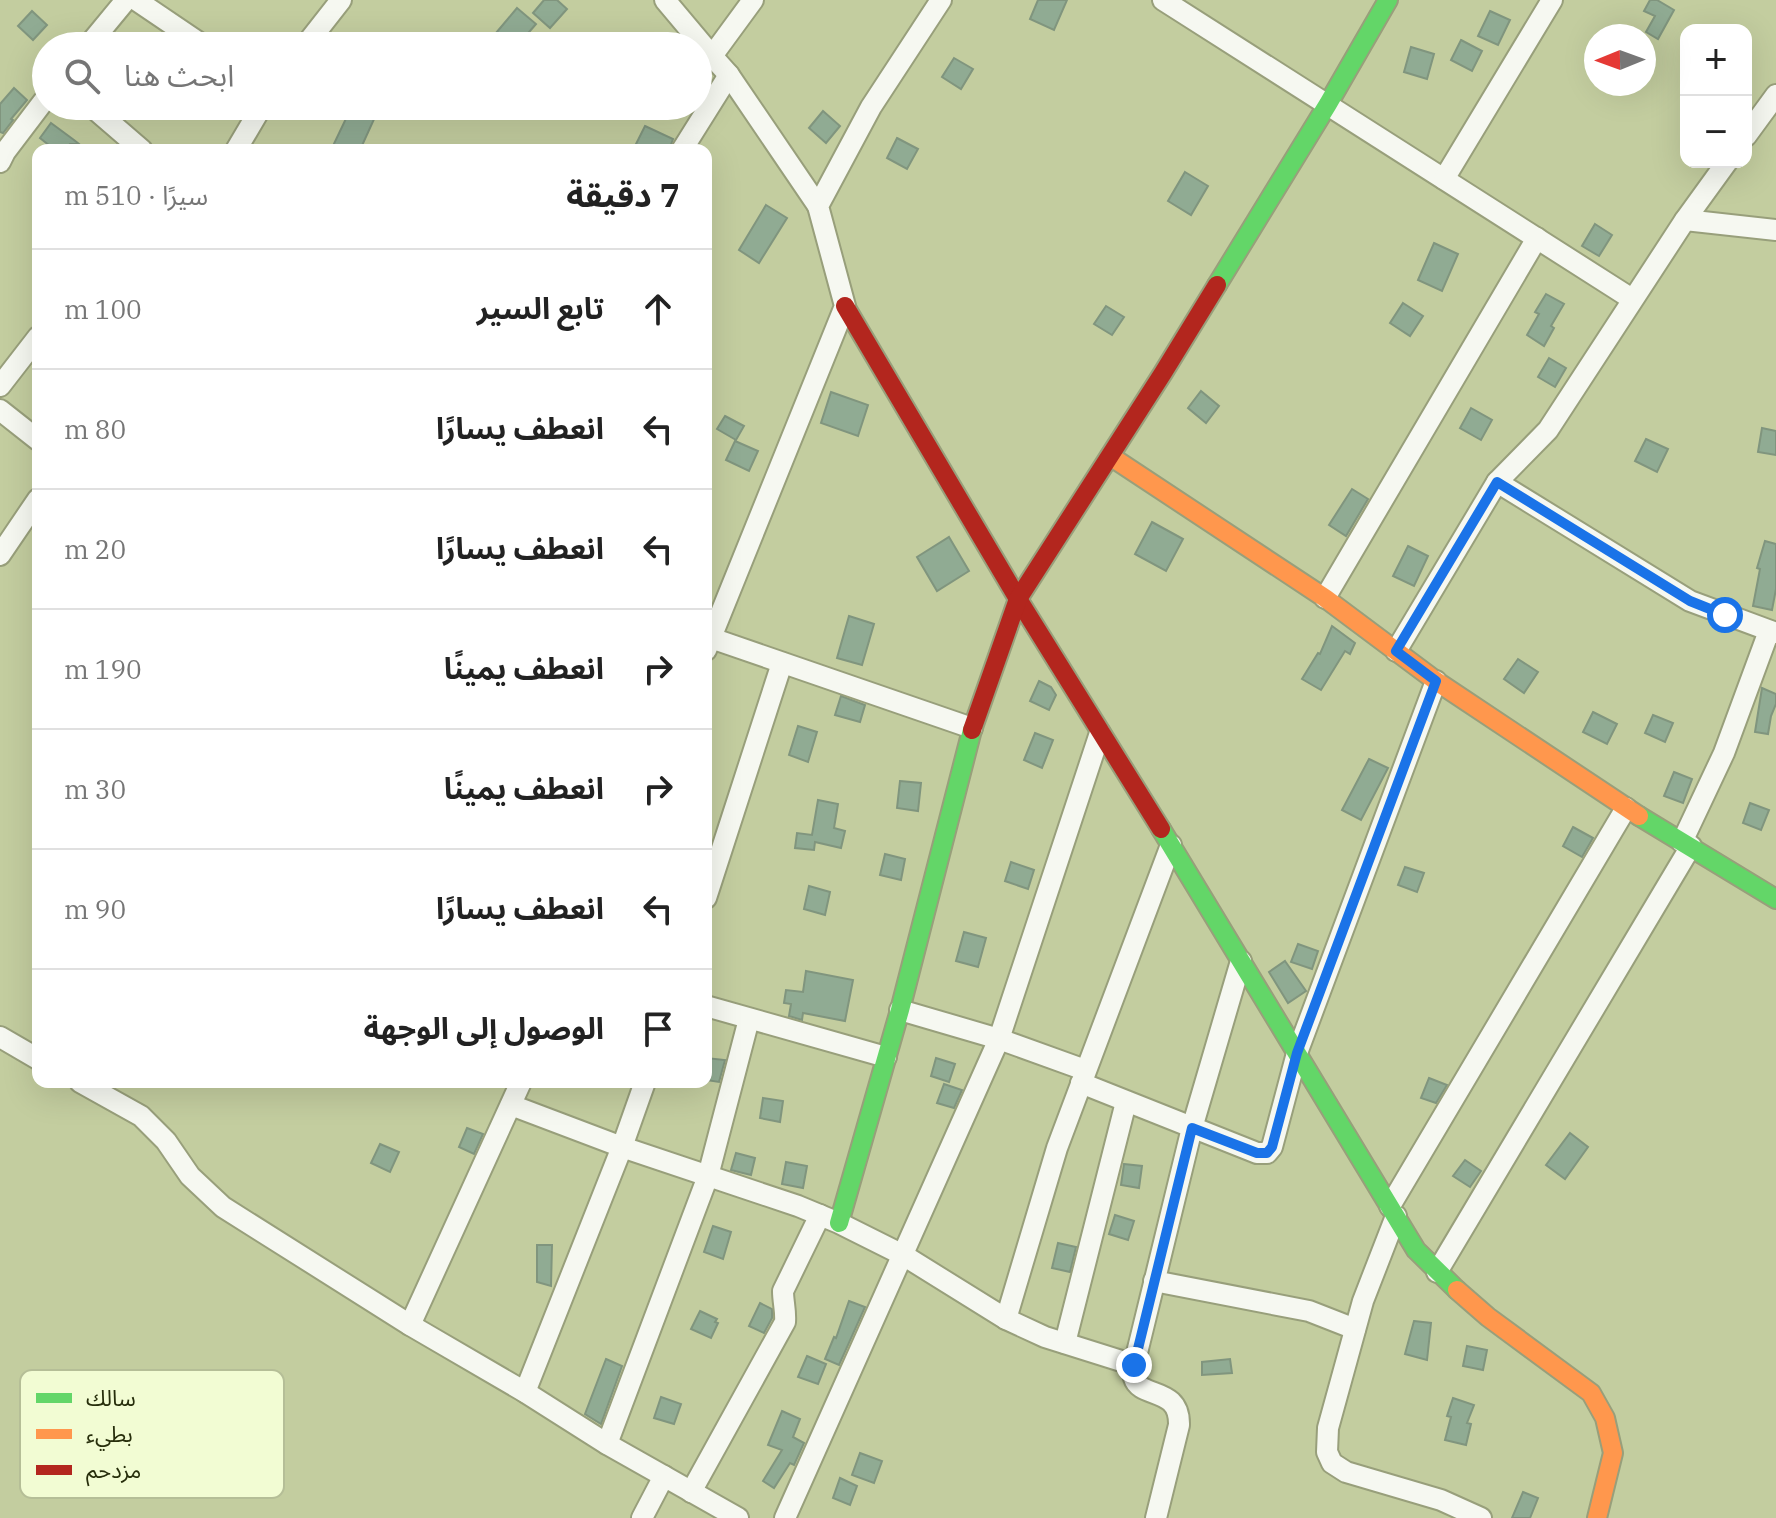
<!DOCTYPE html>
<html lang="ar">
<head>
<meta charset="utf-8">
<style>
  body { margin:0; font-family:"IBM Plex Serif","Noto Sans Arabic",serif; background:#f2f2f2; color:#222; direction:rtl }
  .controls { position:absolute; right:24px; top:24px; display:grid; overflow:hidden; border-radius:16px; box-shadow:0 8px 32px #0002 }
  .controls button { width:72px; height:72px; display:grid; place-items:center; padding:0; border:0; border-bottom:2px solid #e0e0e0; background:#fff; color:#222; font:40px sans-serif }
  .compass { position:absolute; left:1584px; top:24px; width:72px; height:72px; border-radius:50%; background:#fff; box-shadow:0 8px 32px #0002; rotate:269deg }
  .stop { position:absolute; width:24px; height:24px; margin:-18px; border:6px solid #1a73e8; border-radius:50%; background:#fff }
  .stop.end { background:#1a73e8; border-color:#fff; box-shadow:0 2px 8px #0008 }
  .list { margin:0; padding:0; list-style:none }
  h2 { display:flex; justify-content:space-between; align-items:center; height:104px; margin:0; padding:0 32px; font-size:34px }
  h2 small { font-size:26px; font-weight:400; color:#767676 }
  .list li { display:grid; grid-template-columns:52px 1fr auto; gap:24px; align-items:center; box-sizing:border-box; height:120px; padding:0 32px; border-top:2px solid #e0e0e0 }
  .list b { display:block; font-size:30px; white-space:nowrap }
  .list em { font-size:26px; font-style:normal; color:#767676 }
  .icon { flex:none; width:44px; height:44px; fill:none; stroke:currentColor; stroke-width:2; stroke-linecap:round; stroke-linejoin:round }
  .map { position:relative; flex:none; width:1776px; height:1518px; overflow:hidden; direction:ltr }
  .search { position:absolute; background:#fff; box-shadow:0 8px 32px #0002; left:32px; top:32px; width:680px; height:88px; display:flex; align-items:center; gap:20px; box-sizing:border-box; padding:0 28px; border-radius:44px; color:#767676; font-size:30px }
  .panel { position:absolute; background:#fff; box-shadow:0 8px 32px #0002; left:32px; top:144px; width:680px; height:944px; border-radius:16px; direction:rtl }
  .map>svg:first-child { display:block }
</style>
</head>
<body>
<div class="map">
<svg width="1776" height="1518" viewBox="0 0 1776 1518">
  <rect width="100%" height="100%" fill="#c3cd9f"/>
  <g fill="#90ab93" stroke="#80957e" stroke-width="2">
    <polygon points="544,0 557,0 567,9 550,28 533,13"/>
    <polygon points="1038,0 1067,0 1054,30 1030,19"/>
    <polygon points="1650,0 1657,0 1674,10 1658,39 1646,32 1655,16 1644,11"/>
    <polygon points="517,8 536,24 517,46 511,46 496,33"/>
    <polygon points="32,11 47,25 33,40 18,26"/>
    <polygon points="1490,11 1510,20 1498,45 1478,36"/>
    <polygon points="1461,40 1482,51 1472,71 1451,60"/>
    <polygon points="1411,47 1434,54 1427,79 1404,72"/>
    <polygon points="954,58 973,69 961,89 942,77"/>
    <polygon points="14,88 27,100 11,119 13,120 3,133 0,132 0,104"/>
    <polygon points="352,106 380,106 360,150 331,150"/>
    <polygon points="823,111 840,126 826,143 809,128"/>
    <polygon points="51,123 74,140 79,144 70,144 66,150 55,150 40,138"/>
    <polygon points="645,126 673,139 669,150 644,150 635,146"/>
    <polygon points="897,138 918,149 907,169 887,158"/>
    <polygon points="1185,172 1208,186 1191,215 1168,201"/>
    <polygon points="766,205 787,218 759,263 739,250"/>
    <polygon points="1595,224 1612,235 1599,256 1582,246"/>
    <polygon points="1434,243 1458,254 1442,291 1418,280"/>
    <polygon points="1546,294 1564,304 1551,326 1554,328 1544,346 1527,335 1539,314 1535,312"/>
    <polygon points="1403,303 1423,316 1410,336 1390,323"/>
    <polygon points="1106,306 1124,317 1112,335 1094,324"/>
    <polygon points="1549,358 1566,368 1555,387 1538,377"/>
    <polygon points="1201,391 1219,406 1206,423 1188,408"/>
    <polygon points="831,392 868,405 858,436 821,423"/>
    <polygon points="1471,408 1492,420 1481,440 1460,428"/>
    <polygon points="725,416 744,426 736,440 717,429"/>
    <polygon points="1762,428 1776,431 1776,455 1758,452"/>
    <polygon points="1646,439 1668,449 1657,472 1635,461"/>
    <polygon points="735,441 758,451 749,471 726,460"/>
    <polygon points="1352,489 1368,499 1346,536 1329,525"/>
    <polygon points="1152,522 1183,539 1166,571 1135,554"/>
    <polygon points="949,537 969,571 937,591 917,557"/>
    <polygon points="1765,541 1776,544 1776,589 1772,610 1753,606 1760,569 1757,568"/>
    <polygon points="1408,546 1428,556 1414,586 1393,576"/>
    <polygon points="849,616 874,624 862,665 837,658"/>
    <polygon points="1332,626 1355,643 1350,654 1345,651 1321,690 1302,679 1318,653 1320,654"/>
    <polygon points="1518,659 1538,672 1524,693 1504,679"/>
    <polygon points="1039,681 1051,687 1056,695 1049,710 1030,701"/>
    <polygon points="1762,688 1776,694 1776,704 1771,716 1768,734 1755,732"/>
    <polygon points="841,696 865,705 860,722 835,715"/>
    <polygon points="1593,712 1617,724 1607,744 1583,732"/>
    <polygon points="1653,715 1673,723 1665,742 1645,733"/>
    <polygon points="798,726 817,732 808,762 789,755"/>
    <polygon points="1035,733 1053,740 1042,768 1024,760"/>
    <polygon points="1369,759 1388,768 1361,820 1342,810"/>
    <polygon points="1674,772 1692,779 1683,803 1664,796"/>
    <polygon points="900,781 921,783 918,811 897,808"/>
    <polygon points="818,800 838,804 834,828 845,831 841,848 815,842 814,850 795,848 797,833 812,835"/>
    <polygon points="1750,803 1769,810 1761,830 1743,823"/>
    <polygon points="1573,827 1593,838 1582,857 1563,846"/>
    <polygon points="885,854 905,859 901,880 880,875"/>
    <polygon points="1011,862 1034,870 1028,889 1005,881"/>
    <polygon points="1405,867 1424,873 1417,892 1398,885"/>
    <polygon points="809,886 830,892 825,915 804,909"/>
    <polygon points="964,932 986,938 978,967 956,961"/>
    <polygon points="1298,944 1318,951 1312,969 1291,962"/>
    <polygon points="1285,961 1306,991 1288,1003 1269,972"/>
    <polygon points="806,971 853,980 845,1021 803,1013 802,1020 789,1016 791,1004 784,1003 786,990 803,992"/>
    <polygon points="706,1058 725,1060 719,1082 706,1080"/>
    <polygon points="936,1058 955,1064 949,1082 931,1076"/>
    <polygon points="1429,1078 1447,1085 1436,1103 1421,1098"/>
    <polygon points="944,1084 962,1090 954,1108 937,1103"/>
    <polygon points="763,1098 783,1101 780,1122 760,1118"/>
    <polygon points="467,1128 483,1134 474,1154 459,1147"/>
    <polygon points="1570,1133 1588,1147 1565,1179 1546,1165"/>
    <polygon points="380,1144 399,1152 390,1172 371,1163"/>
    <polygon points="736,1153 755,1158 751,1175 731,1170"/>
    <polygon points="1465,1160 1481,1171 1470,1187 1453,1176"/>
    <polygon points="786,1162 807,1166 803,1188 782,1184"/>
    <polygon points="1124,1164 1142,1166 1139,1188 1121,1185"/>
    <polygon points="1115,1215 1134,1221 1128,1240 1109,1234"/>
    <polygon points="713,1226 731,1232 723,1259 704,1252"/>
    <polygon points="1058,1243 1076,1247 1070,1272 1052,1268"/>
    <polygon points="537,1245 552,1245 551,1286 537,1282"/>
    <polygon points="849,1301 865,1307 839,1365 825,1359 834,1337 836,1338"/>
    <polygon points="760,1303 772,1309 772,1318 764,1333 749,1326"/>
    <polygon points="700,1311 717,1319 715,1322 718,1323 711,1338 691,1329"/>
    <polygon points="1414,1321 1431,1323 1427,1360 1405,1354"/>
    <polygon points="1467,1346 1487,1350 1483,1370 1463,1366"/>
    <polygon points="807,1356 826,1364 818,1384 798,1377"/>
    <polygon points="606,1359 622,1366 601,1424 585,1414"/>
    <polygon points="1230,1359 1232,1373 1202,1375 1202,1362"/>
    <polygon points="661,1397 681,1404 674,1424 654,1418"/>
    <polygon points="1453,1398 1474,1405 1467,1423 1471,1424 1466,1445 1445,1440 1451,1417 1447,1416"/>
    <polygon points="782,1411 800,1419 793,1437 804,1443 794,1465 790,1463 774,1488 763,1481 782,1450 768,1445"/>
    <polygon points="860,1453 882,1461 874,1483 852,1475"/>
    <polygon points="840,1478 857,1486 850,1505 833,1498"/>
    <polygon points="1523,1492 1538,1498 1530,1518 1512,1518"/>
  </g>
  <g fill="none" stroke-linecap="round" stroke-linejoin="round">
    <defs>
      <g id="street">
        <polyline points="136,0 204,46"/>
        <polyline points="665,0 712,56 753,0"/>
        <polyline points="1163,0 1632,299"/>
        <polyline points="88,46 126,0"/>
        <polyline points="305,46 341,0"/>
        <polyline points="712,56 729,75 818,206"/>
        <polyline points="91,106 142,150"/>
        <polyline points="1746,136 1776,95"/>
        <polyline points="236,150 262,106"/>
        <polyline points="682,150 729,75"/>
        <polyline points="0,162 5,152 46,98"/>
        <polyline points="1444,179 1552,0"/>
        <polyline points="1685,220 1776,230"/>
        <polyline points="0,386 38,337"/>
        <polyline points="0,410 38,440"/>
        <polyline points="1497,482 1690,601 1776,633"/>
        <polyline points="0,555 38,499"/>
        <polyline points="1325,598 1537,238"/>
        <polyline points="711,638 972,728"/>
        <polyline points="706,650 845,306 818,206 871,107 941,0"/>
        <polyline points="1396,651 1497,482 1548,430 1685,220 1727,162"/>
        <polyline points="1682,842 1724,753 1769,631"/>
        <polyline points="706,898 782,663"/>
        <polyline points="706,1006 886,1057"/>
        <polyline points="900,1010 999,1039 1085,1070"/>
        <polyline points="0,1037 38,1059"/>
        <polyline points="80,1082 141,1116 166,1141 190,1176 223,1207 410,1325 525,1392 607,1444 738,1518"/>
        <polyline points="1081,1083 1257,1153 1267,1153 1272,1147 1297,1053 1436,681"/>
        <polyline points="511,1105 622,1147 798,1206 839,1223 903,1255 1006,1319 1045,1337 1134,1365"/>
        <polyline points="1390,1206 1626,808"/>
        <polyline points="1396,1216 1363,1301 1328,1428 1327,1452 1332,1463 1346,1472 1441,1500 1481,1518"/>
        <polyline points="1437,1272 1691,846"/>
        <polyline points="1154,1281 1309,1311 1355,1329"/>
        <polyline points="1006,1319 1057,1148 1171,845"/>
        <polyline points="410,1325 521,1082"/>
        <polyline points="1065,1343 1126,1102"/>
        <polyline points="525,1392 622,1147 645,1082"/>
        <polyline points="607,1444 708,1176 749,1019"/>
        <path d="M691,1492L785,1322C786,1311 783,1302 783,1291L820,1215"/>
        <polyline points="642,1518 664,1476"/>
        <polyline points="785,1518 999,1039 1100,733"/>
        <path d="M1156,1518L1179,1425C1180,1386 1140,1399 1134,1378C1132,1374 1134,1369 1134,1365L1192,1128L1241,961"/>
      </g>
      <g id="fast">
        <polyline points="1217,285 1328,104 1388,0"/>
        <polyline points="1639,816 1776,899"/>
        <polyline points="1161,829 1416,1250 1457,1290"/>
        <polyline points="839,1223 900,1010 972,730"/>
      </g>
      <g id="slow">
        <polyline points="1110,456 1325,598 1436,681 1639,816"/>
        <polyline points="1457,1290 1488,1317 1591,1393 1605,1418 1613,1453 1597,1518"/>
      </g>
      <g id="jam">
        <polyline points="845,306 1018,599 1161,829"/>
        <polyline points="972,730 1018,599 1163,373 1217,285"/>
      </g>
    </defs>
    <use href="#street" stroke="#989f7b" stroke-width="24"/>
    <use href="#fast" stroke="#989f7b" stroke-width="22"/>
    <use href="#slow" stroke="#989f7b" stroke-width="22"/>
    <use href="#jam" stroke="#989f7b" stroke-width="22"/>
    <use href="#street" stroke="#f6f8f1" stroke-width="20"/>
    <use href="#fast" stroke="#63d668" stroke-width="18"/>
    <use href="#slow" stroke="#ff974d" stroke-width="18"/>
    <use href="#jam" stroke="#b3261e" stroke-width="18"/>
  </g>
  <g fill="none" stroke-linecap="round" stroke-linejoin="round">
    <polyline stroke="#1a73e8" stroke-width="10" points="1134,1365 1192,1128 1257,1153 1267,1153 1272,1147 1297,1053 1436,681 1396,651 1497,482 1690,601 1725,615"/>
  </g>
  <rect x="20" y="1370" width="264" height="128" rx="12" fill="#f2fcd3" stroke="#b5be97" stroke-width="2"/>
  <rect x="36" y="1393" width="36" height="10" fill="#63d668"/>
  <rect x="36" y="1429" width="36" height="10" fill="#ff974d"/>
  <rect x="36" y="1465" width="36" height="10" fill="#b3261e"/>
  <g font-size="22" fill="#272e0b">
    <text x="86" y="1406">سالك</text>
    <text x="86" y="1442">بطيء</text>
    <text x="86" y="1478">مزدحم</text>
  </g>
</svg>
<div class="controls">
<button>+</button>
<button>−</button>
</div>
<svg class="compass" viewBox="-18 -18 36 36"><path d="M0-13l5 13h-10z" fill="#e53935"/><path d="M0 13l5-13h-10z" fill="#767676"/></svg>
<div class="stop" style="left:1725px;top:615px"></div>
<div class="stop end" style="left:1134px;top:1365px"></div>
<div class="search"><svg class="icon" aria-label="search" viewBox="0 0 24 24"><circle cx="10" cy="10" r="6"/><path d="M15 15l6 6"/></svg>ابحث هنا</div>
<section class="panel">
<h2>7 دقيقة<small>سيرًا · 510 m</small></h2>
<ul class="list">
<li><svg class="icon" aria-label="ahead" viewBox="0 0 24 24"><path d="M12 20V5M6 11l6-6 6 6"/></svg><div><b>تابع السير</b></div><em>100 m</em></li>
<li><svg class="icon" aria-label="left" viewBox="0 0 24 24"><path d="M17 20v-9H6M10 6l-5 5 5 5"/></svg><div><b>انعطف يسارًا</b></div><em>80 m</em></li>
<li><svg class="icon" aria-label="left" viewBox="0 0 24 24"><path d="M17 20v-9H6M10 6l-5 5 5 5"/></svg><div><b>انعطف يسارًا</b></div><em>20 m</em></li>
<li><svg class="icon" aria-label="right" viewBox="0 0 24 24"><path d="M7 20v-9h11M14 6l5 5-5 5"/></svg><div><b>انعطف يمينًا</b></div><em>190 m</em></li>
<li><svg class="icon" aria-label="right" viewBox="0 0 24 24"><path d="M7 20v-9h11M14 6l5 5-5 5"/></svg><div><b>انعطف يمينًا</b></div><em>30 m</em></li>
<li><svg class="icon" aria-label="left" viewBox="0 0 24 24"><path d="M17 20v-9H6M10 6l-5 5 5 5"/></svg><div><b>انعطف يسارًا</b></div><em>90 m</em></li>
<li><svg class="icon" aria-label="arrive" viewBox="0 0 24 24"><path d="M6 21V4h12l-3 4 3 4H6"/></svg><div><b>الوصول إلى الوجهة</b></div></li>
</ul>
</section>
</div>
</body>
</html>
